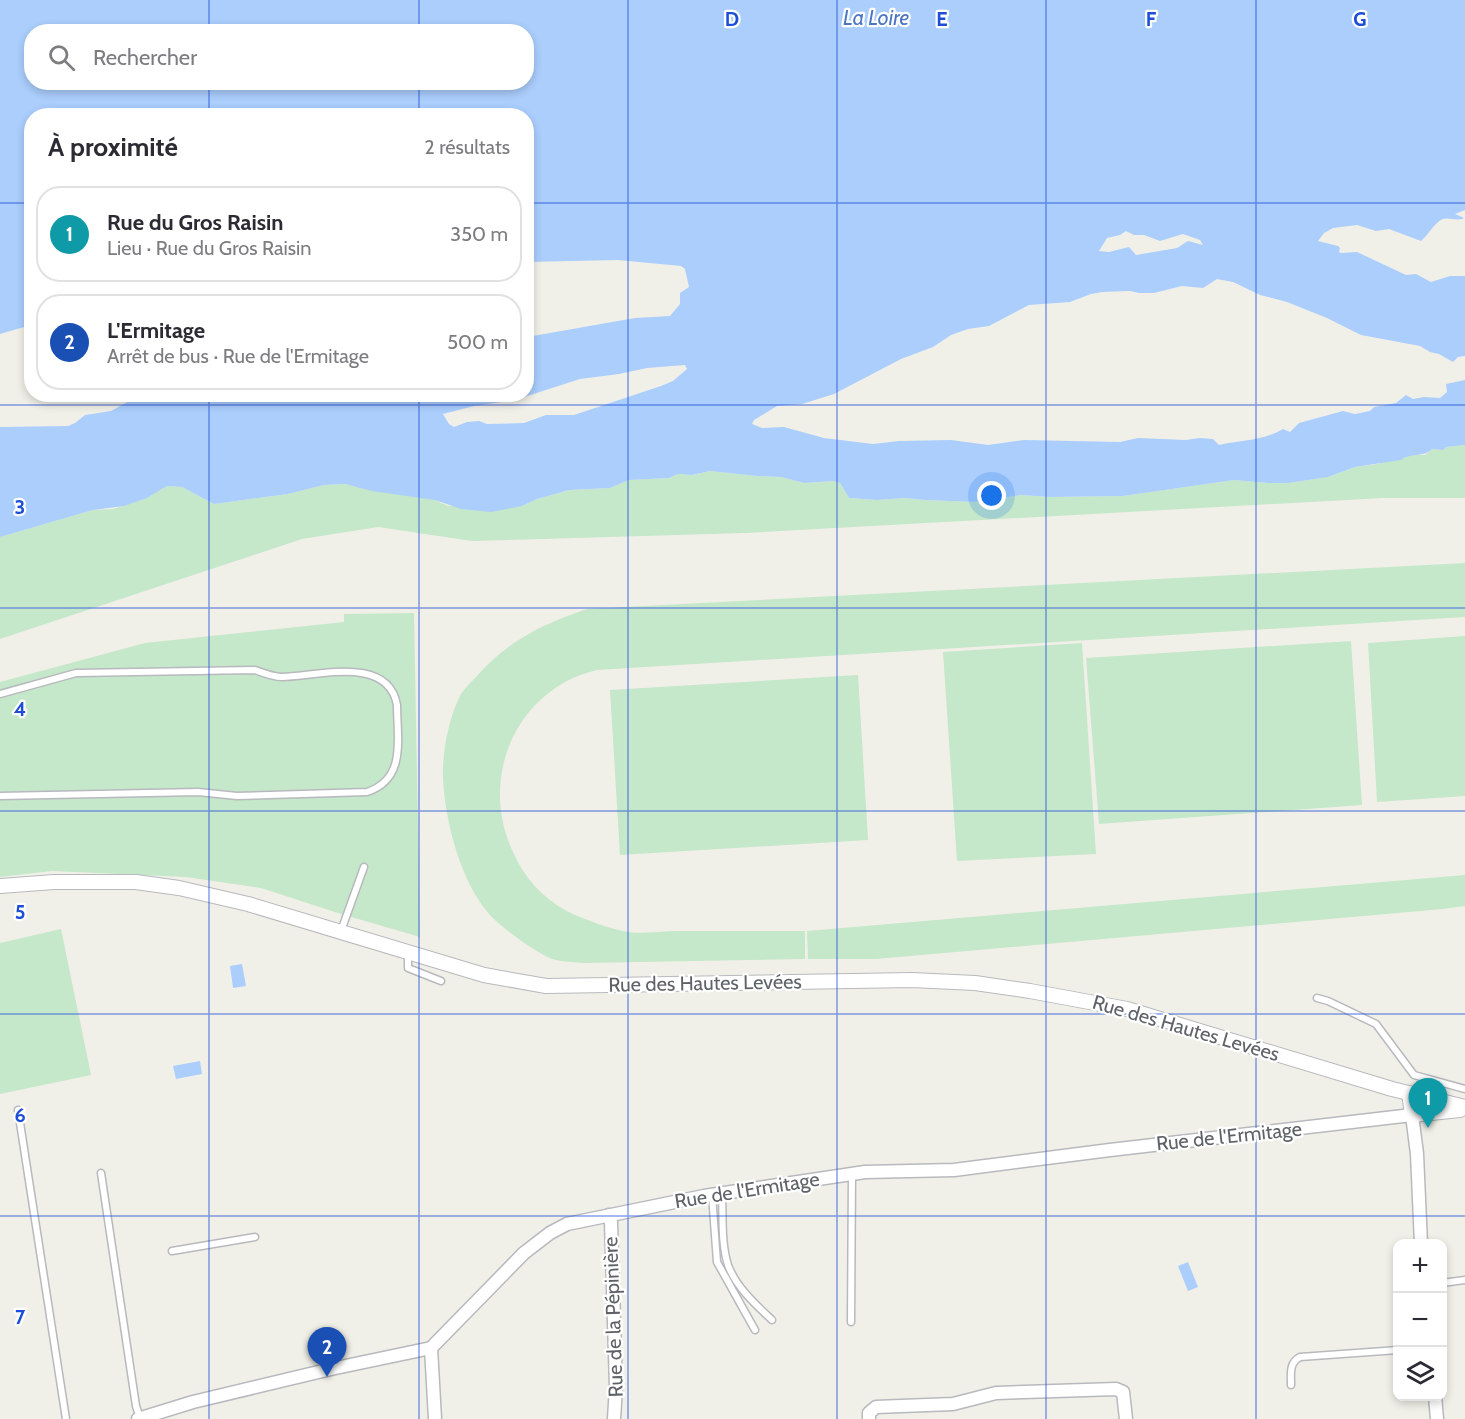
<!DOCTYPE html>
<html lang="fr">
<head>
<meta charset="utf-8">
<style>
  body { margin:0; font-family:Cabin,sans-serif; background:#f2f2f3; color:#2b2b33 }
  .controls { position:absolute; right:18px; bottom:18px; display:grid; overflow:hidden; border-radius:12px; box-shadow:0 3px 9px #0003 }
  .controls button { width:54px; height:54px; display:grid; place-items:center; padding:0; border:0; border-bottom:2px solid #e1e1e2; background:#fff; color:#2b2b33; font:30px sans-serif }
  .you { position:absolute; left:992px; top:496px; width:21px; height:21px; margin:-15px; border:4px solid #fff; border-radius:50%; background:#1a73e8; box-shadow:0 0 0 9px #1a73e833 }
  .badge { display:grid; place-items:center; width:39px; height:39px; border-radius:50%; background:#e65e38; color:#fff; font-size:20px; font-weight:700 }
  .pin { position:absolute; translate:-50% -50px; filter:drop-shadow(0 2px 3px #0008) }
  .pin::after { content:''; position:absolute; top:32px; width:21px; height:18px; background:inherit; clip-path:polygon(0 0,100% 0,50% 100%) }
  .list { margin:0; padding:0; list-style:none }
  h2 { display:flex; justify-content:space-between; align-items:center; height:78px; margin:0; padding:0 24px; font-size:26px }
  h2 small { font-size:20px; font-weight:400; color:#7c7c81 }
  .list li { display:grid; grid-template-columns:39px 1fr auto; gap:18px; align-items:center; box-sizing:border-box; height:96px; margin:0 12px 12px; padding:0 12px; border:2px solid #e1e1e2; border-radius:24px }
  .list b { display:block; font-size:22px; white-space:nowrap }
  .list p { margin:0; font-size:20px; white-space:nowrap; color:#7c7c81 }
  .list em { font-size:20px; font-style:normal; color:#7c7c81 }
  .icon { flex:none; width:33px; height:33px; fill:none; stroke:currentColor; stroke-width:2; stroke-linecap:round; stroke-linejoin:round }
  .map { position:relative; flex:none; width:1465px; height:1419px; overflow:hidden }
  .search { position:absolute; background:#fff; box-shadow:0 3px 9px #0003; left:24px; top:24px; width:510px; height:66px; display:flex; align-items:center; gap:15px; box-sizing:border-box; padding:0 21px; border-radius:24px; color:#7c7c81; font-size:22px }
  .panel { position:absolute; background:#fff; box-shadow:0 3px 9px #0003; left:24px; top:108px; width:510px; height:294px; border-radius:24px }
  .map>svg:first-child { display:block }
</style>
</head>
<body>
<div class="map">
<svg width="1465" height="1419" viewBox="0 0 1465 1419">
  <rect width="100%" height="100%" fill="#f1f0e8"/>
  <g fill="#c5e7ca">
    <polygon points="1465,445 1465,498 1383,498 745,533 472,541 378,527 302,539 0,639 0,537 93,510 113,509 147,498 167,486 182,487 214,504 288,494 324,485 344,484 423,497 435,500 448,506 522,506 537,499 569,490 610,488 629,480 669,478 678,474 692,475 710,471 757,476 781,477 804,483 834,481 840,483 849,498 877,500 905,498 925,500 974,502 1021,495 1050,497 1123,496 1234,480 1268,483 1288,483 1328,477 1355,467 1378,464 1407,455 1425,455 1432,449 1443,450 1446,447"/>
    <path d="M1465,563V617L597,670C516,689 478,778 513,852C524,877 542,898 567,911C580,918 608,928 623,931C639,935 660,931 677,931C720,931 762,931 805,931V959L584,963C574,962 562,962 552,959C537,953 508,932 496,921C462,890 445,822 443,778C442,753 449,716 461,694C465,688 471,682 476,677C506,642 544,623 587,609Z"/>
    <polygon points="414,613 420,937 341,914 261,888 186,877 52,871 0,877 0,682 145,643 344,622 344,614"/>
    <polygon points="1465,636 1465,796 1377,802 1368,643"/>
    <polygon points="1351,641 1362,805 1099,824 1086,658"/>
    <polygon points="1082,643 1096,854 957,861 943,652"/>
    <polygon points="858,675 868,840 620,855 610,690"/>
    <polygon points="1465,875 1465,906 1443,909 876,959 808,959 807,931"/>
    <polygon points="61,929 91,1075 0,1094 0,943"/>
  </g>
  <g fill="#abcefd" fill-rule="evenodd">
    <path d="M0,0H1465V210L1455,214L1464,218C1457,222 1448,216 1441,220C1433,225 1428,235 1421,241L1389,229L1376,231L1357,225L1333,228L1324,233L1318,241L1338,246L1340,248L1339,252L1341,253L1357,252L1406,275L1416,274L1431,282L1450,276H1465V356L1458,357L1453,362L1439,354L1430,352L1420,346L1361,335L1327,318L1287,302L1260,295L1233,282L1217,279L1203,288L1182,286L1154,293H1139L1130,291L1102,292L1091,294L1070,302L1029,305L989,326L968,329L951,335L933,347L901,359L834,394L802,404L777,406L754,420L752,424L762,428L784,427L824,438L873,444L899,441L951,440L988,445L1024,440L1120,442L1138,438L1186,440L1199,438L1213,439L1219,445C1241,440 1263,441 1283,429L1290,432L1299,423L1343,411L1355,414L1370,411L1374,407L1396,403L1406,395L1413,399L1424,397L1440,398L1447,392L1446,384L1465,380V445L1446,447L1443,450L1432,449C1423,458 1411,452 1401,460L1355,467L1328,477L1288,483H1268L1234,480L1123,496L1050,497L1021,495L974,502L925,500L905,498L877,500L849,498L840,483L834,481L804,483L781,477L757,476L710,471L692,475L678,474L669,478L629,480L610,488L569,490L537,499L522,506L491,512L461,509L435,500L372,491L345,484L324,485L288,494L214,504L182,487L167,486L147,498L124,506L93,510L0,537V427L68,426L75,423L85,415L111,411L140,395L526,394L527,337L635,318L670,316L680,304V293L689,287L685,269L681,266L618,260L527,262L526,116H32L31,325L0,334ZM32,32H526V82H32ZM1126,231L1134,235H1144L1160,241L1183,234L1200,240L1203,245L1188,241L1177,248L1136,255L1129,247L1109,252L1099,251L1107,238L1120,235ZM685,365L687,369L673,381L661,386L574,415H546L524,423L487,424L479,421L467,422L454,427L449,424L443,414L474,406L515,400L580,379L619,374L647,368Z"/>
    <polygon points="242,964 246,986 233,988 230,966"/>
    <polygon points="200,1061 202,1074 176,1079 173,1066"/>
    <polygon points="1188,1262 1198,1287 1188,1291 1178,1266"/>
  </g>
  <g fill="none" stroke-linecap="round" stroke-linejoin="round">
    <defs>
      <g id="service">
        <path d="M0,694L76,673L255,670C263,673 273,677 282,677C318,676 388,655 397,705C397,738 407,779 367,792L237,796L198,792L0,796"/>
        <polyline points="341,931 364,867"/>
        <polyline points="408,952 408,968 441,981"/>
        <polyline points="1317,998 1328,1001 1376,1024 1414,1075 1465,1089"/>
        <polyline points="18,1110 66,1419"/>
        <polyline points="101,1173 136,1406 140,1418"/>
        <path d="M722,1194C723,1216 721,1243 728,1265C736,1287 755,1304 772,1320"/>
        <polyline points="712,1195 717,1262 755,1330"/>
        <polyline points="172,1251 255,1237"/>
        <polyline points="1442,1283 1465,1280"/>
        <polyline points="851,1322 852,1174"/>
        <path d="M1291,1385C1291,1373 1289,1363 1300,1357L1398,1350"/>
      </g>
      <g id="minor">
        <polyline points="609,1215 611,1222 616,1387 614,1419"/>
        <polyline points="431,1348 435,1419"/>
        <polyline points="1435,1396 1437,1419"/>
        <polyline points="138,1419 193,1402 331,1369 431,1348 524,1253 550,1233 567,1224 704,1196 865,1172 954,1170 1110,1150 1412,1115 1417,1154 1421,1244"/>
        <polyline points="869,1419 869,1413 876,1407 953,1404 996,1393 1116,1389 1123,1392 1126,1419"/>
      </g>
      <g id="tertiary">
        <polyline points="0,886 54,882 136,882 179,888 248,904 484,975 546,986 912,980 975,983 1030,991 1127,1009 1392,1089 1465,1107"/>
        <polyline points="1409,1093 1412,1115 1460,1110"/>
      </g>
    </defs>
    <use href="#service" stroke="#b8b9be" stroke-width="9"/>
    <use href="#minor" stroke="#b8b9be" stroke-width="15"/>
    <use href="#tertiary" stroke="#b8b9be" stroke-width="16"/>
    <use href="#service" stroke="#fff" stroke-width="6"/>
    <use href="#minor" stroke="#fff" stroke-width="12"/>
    <use href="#tertiary" stroke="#fff" stroke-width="14"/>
  </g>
  <path fill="none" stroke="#1d4ed8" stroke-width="1.5" stroke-opacity="0.55" d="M209,0V32M419,0V32M628,0V1419M837,0V1419M1046,0V1419M1256,0V1419M209,82V116M419,82V116M0,203H32M526,203H1465M209,394V1419M419,394V1419M0,405H1465M0,608H1465M0,811H1465M0,1014H1465M0,1216H1465"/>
  <g text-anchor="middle" stroke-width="4.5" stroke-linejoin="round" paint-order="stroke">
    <g font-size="20" fill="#5f6268" stroke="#fff">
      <text transform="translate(705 983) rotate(-1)" y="7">Rue des Hautes Levées</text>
      <text transform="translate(1186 1028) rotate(16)" y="7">Rue des Hautes Levées</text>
      <text transform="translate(1229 1136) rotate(-6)" y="7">Rue de l'Ermitage</text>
      <text transform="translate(747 1190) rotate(-9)" y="7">Rue de l'Ermitage</text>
      <text transform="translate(613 1317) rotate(-92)" y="7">Rue de la Pépinière</text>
    </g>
    <g font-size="21" font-style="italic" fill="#4c75c3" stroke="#fff">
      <text x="876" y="25">La Loire</text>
    </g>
  </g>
  <g font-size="20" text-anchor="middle" font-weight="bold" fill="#1d4ed8" stroke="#fff" stroke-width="4.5" stroke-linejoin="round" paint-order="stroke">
    <text x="732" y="26">D</text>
    <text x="942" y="26">E</text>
    <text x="1151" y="26">F</text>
    <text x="1360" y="26">G</text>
    <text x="20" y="514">3</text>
    <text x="20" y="716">4</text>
    <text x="20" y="919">5</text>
    <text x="20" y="1122">6</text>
    <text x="20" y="1324">7</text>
  </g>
</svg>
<div class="controls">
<button>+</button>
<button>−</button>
<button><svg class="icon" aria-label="layers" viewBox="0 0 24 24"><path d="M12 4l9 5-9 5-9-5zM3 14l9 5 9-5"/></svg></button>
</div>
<div class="you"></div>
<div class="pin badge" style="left:1428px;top:1128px;background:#0f9aa8">1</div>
<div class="pin badge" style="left:327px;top:1377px;background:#1a4fb4">2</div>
<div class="search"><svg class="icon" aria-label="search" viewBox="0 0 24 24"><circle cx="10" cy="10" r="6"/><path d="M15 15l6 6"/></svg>Rechercher</div>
<section class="panel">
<h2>À proximité<small>2 résultats</small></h2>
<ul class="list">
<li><span class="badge" style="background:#0f9aa8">1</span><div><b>Rue du Gros Raisin</b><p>Lieu · Rue du Gros Raisin</p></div><em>350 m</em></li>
<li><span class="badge" style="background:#1a4fb4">2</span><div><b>L'Ermitage</b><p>Arrêt de bus · Rue de l'Ermitage</p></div><em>500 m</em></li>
</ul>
</section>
</div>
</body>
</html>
